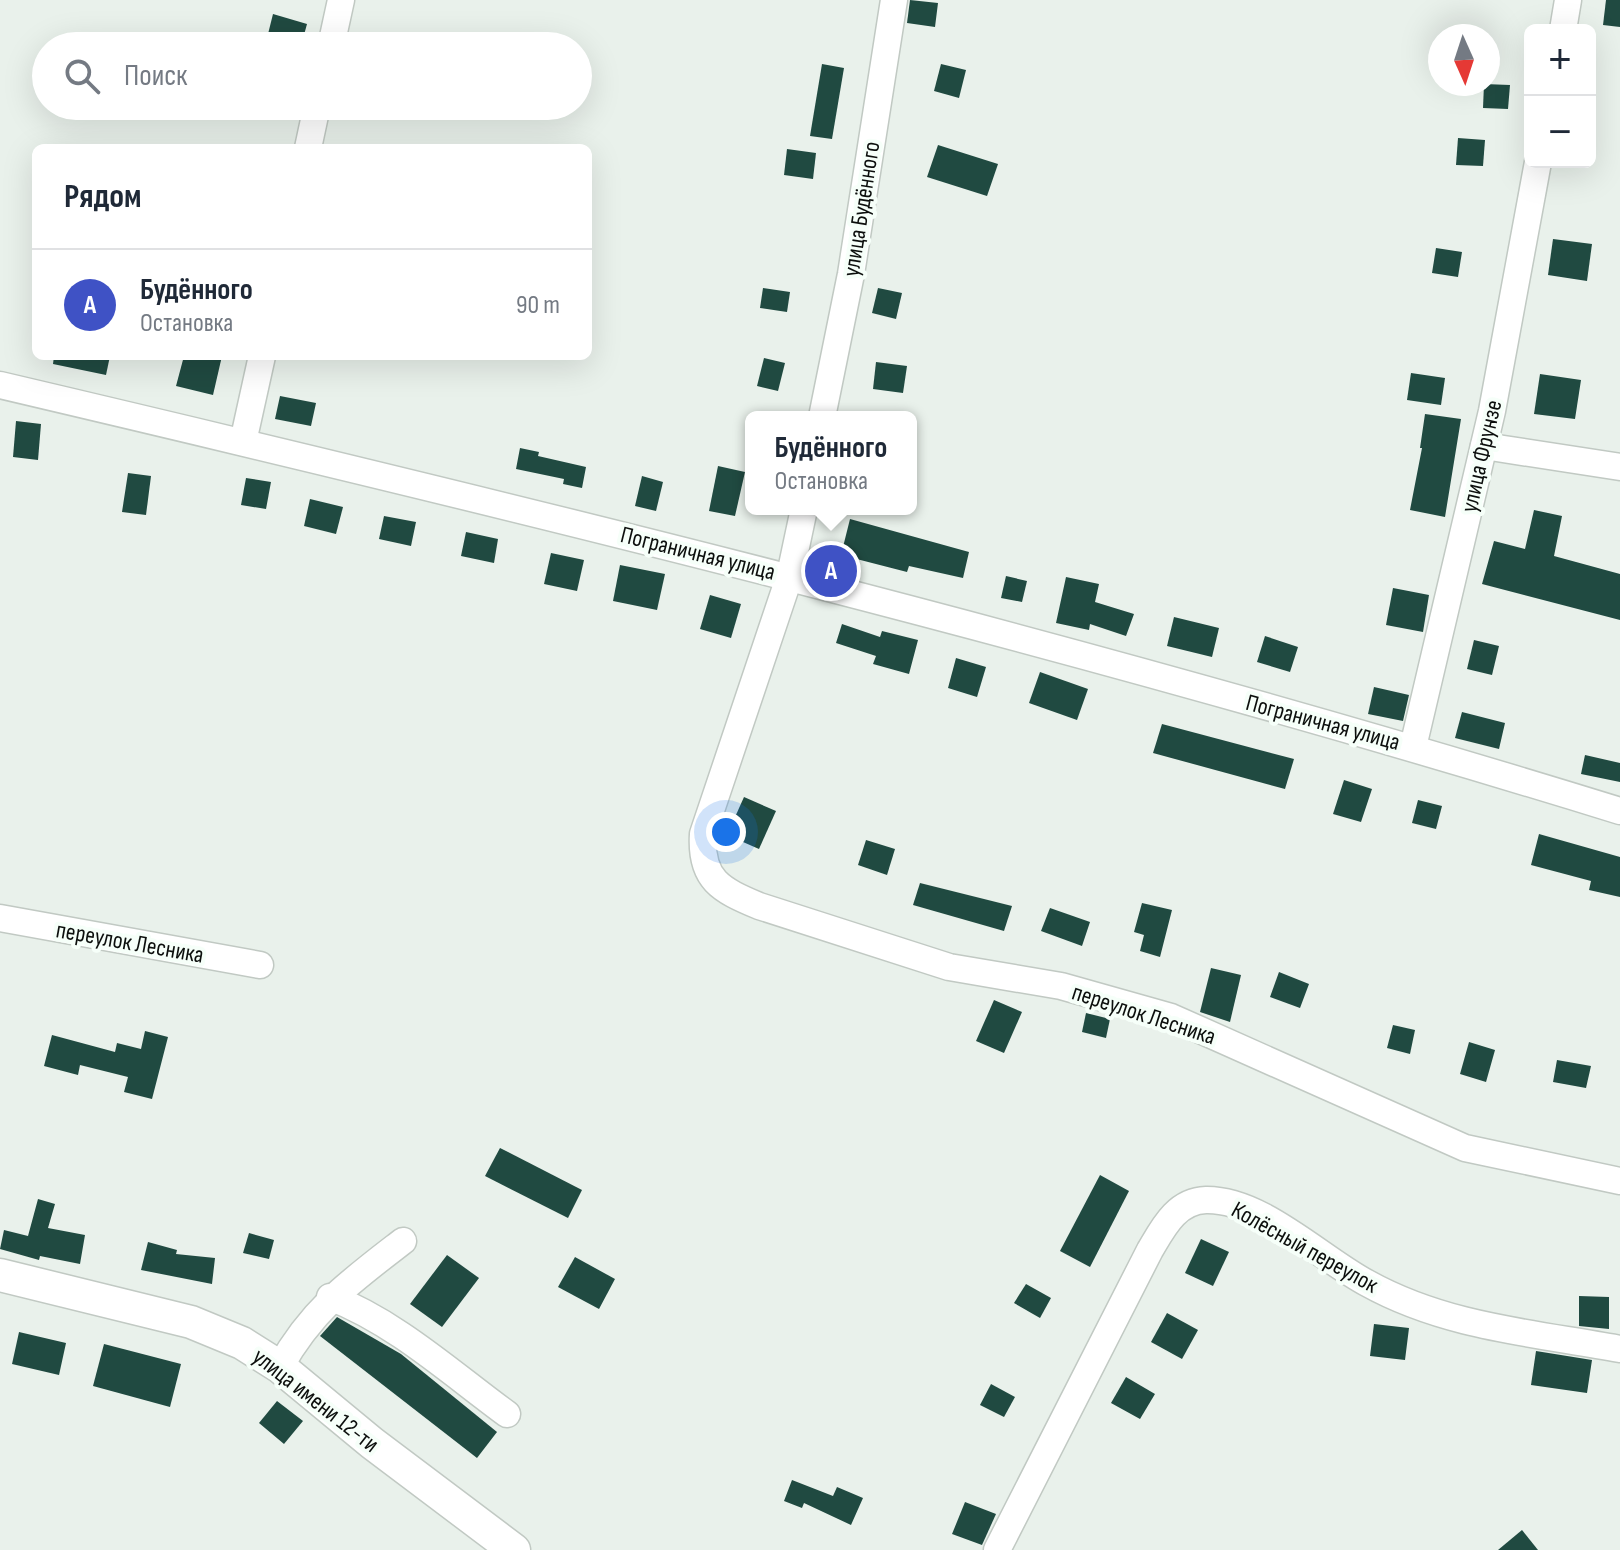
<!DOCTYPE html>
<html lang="ru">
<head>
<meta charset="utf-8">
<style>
  body { margin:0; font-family:"Sofia Sans Condensed",sans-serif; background:#f6f6f7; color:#1f2937 }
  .controls { position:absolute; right:24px; top:24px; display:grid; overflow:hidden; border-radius:12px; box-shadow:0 8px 32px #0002 }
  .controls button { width:72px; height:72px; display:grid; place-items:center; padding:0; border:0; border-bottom:2px solid #e0e1e3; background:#fff; color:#1f2937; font:40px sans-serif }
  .compass { position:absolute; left:1428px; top:24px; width:72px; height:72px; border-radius:50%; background:#fff; box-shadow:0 8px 32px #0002; rotate:177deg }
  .you { position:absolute; left:726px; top:832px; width:28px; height:28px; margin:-20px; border:6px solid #fff; border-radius:50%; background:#1a73e8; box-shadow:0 0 0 12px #1a73e833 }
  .badge { display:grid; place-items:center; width:52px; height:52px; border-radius:50%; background:#3f52c5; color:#fff; font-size:26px; font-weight:700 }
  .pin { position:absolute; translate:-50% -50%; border:4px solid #fff; box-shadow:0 2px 8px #0006 }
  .popup { position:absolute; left:745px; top:411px; width:172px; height:104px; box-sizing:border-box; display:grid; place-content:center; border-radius:12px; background:#fff; filter:drop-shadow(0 2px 6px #0005); font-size:26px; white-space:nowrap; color:#747a83 }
  .popup b { font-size:30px; color:#1f2937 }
  .popup::after { content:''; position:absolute; left:50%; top:100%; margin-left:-16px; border:16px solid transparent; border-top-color:#fff }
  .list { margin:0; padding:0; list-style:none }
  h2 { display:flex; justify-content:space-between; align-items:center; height:104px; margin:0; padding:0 32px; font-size:34px }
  h2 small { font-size:26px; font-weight:400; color:#747a83 }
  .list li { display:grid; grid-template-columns:52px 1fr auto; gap:24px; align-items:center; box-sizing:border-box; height:112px; padding:0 32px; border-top:2px solid #e0e1e3 }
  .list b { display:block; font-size:30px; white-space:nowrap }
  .list p { margin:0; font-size:26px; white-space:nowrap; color:#747a83 }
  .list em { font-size:26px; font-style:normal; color:#747a83 }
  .icon { flex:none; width:44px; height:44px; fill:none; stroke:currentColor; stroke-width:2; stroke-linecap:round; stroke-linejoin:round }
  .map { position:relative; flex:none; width:1620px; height:1550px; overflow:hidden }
  .search { position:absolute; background:#fff; box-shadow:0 8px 32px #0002; left:32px; top:32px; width:560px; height:88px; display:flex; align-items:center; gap:20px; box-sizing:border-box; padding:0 28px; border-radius:44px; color:#747a83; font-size:30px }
  .panel { position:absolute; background:#fff; box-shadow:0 8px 32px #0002; left:32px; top:144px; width:560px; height:216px; border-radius:12px }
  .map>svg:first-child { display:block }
</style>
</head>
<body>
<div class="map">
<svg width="1620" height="1550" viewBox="0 0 1620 1550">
  <rect width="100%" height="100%" fill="#e9f1eb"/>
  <g fill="#204a41">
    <polygon points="910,0 938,3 935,27 907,23"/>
    <polygon points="1606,0 1620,0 1620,27 1603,25"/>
    <polygon points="273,14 307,24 301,46 265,46"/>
    <polygon points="822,64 844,68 832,139 810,136"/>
    <polygon points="941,64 966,70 959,98 934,91"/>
    <polygon points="1484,84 1510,85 1508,109 1483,108"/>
    <polygon points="1458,138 1485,140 1483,166 1456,165"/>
    <polygon points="938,145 998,164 987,196 927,177"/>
    <polygon points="787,149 816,153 813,179 784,175"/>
    <polygon points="1553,239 1592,244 1587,281 1548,275"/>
    <polygon points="1436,248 1462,252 1458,277 1432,273"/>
    <polygon points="763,288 790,292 787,312 760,308"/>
    <polygon points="878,288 902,293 896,319 872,313"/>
    <polygon points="54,356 110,356 106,375 53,364"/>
    <polygon points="184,356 222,356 213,395 176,386"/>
    <polygon points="764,358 785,363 778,391 757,386"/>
    <polygon points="876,362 907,366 903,393 873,389"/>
    <polygon points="1411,373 1445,378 1441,405 1407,400"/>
    <polygon points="1540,374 1581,380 1575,419 1534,414"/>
    <polygon points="280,396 316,403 311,426 275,419"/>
    <polygon points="1425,414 1461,419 1445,517 1410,510 1422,448 1420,448"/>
    <polygon points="16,421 41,424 38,460 13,457"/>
    <polygon points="520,448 539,452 538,456 586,467 582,488 563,484 564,479 516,469"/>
    <polygon points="718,466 745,472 735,516 709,511"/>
    <polygon points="128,473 151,476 146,515 122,512"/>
    <polygon points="642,476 663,482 656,511 635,506"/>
    <polygon points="246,478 271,482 266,509 241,505"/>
    <polygon points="310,499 343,507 336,534 304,526"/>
    <polygon points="1534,510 1562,516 1554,556 1620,574 1620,620 1482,584 1494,541 1525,549"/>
    <polygon points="384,516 416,522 411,546 379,539"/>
    <polygon points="850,519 969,552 963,578 909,566 907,572 841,555"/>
    <polygon points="466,532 498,539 494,563 461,556"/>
    <polygon points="551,553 584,560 577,591 544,584"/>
    <polygon points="620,565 665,574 657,610 613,601"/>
    <polygon points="1006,576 1027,581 1022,602 1001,598"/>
    <polygon points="1066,577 1099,584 1095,602 1134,614 1126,636 1090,624 1089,630 1056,623"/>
    <polygon points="1393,588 1429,595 1423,632 1386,625"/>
    <polygon points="710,595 741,604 731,638 700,629"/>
    <polygon points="1174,617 1219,628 1212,657 1167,646"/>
    <polygon points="842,624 880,637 882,631 918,640 909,674 873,664 876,656 836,643"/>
    <polygon points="1265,636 1298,647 1290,672 1257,662"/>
    <polygon points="1474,640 1499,646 1492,675 1467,669"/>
    <polygon points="956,658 986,667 977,697 948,688"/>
    <polygon points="1040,672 1088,689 1077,720 1029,703"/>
    <polygon points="1374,687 1409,695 1403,721 1368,714"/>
    <polygon points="1462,712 1505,723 1499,749 1455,738"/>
    <polygon points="1162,724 1294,759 1285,789 1153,753"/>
    <polygon points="1585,755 1620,763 1620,782 1581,774"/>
    <polygon points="1344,780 1372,789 1361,822 1333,814"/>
    <polygon points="744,797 776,811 759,849 727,835"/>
    <polygon points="1418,800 1442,806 1436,829 1412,823"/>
    <polygon points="1539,834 1620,857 1620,897 1589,890 1591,881 1531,865"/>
    <polygon points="866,840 895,849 887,875 858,865"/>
    <polygon points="920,883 1012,906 1004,931 913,905"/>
    <polygon points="1142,903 1172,910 1160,957 1140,951 1144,935 1134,932"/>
    <polygon points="1050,908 1090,922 1082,946 1041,931"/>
    <polygon points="1211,968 1241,975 1230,1022 1200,1012"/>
    <polygon points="1279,972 1309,984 1300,1008 1270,997"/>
    <polygon points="994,1000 1022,1012 1004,1053 976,1041"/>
    <polygon points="1086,1013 1110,1019 1106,1038 1082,1032"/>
    <polygon points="1393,1025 1415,1030 1410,1054 1387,1048"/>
    <polygon points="145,1031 168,1037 152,1099 124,1092 128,1077 80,1065 78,1075 44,1066 52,1035 115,1052 117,1043 141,1049"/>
    <polygon points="1469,1042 1495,1050 1486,1082 1460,1074"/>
    <polygon points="1557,1060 1591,1066 1586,1088 1553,1082"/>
    <polygon points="500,1148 582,1190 568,1218 485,1176"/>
    <polygon points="1100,1175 1129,1191 1090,1267 1060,1251"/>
    <polygon points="38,1199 55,1204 48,1228 85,1235 80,1264 40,1256 39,1260 0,1249 4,1230 28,1236"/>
    <polygon points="249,1233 274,1240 269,1259 243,1253"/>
    <polygon points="1201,1239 1229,1252 1213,1286 1185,1273"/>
    <polygon points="148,1242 177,1250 176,1254 215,1258 212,1284 141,1270"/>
    <polygon points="447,1255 479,1278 442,1327 410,1304"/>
    <polygon points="575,1257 615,1279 599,1309 558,1287"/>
    <polygon points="1026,1284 1051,1298 1040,1318 1014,1303"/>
    <polygon points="1579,1296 1609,1297 1609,1329 1579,1326"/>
    <polygon points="1167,1313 1198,1330 1182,1359 1151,1342"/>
    <polygon points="337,1317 401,1354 497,1432 477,1458 320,1336"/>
    <polygon points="1374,1324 1409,1328 1405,1360 1370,1356"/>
    <polygon points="19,1332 66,1343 59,1375 12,1364"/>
    <polygon points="104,1344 181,1364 170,1407 93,1386"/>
    <polygon points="1536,1351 1592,1360 1587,1393 1531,1385"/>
    <polygon points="1126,1377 1155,1394 1140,1419 1111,1403"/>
    <polygon points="991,1384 1015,1397 1004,1417 980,1405"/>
    <polygon points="277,1401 303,1421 284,1444 259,1423"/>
    <polygon points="792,1480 833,1496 837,1487 863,1498 851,1525 804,1503 802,1508 784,1501"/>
    <polygon points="965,1502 996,1514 982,1545 952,1534"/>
    <polygon points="1522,1530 1538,1550 1498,1550"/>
  </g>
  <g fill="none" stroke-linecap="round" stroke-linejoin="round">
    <defs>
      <g id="minor">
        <polyline points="1563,30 1568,0"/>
        <polyline points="331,46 341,0"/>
        <polyline points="308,148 317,106"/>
        <path d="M0,385C544,513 1086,646 1620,811"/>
        <polyline points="822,417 851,274 894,0"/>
        <polyline points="243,442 262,356"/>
        <polyline points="1484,446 1620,467"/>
        <path d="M804,509L790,575L703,834C700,880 721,890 759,906L949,967L1061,986L1171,1017L1465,1148L1620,1181"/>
        <polyline points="1413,747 1492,411 1538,162"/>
        <polyline points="0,918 260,965"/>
        <path d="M330,1297C395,1322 451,1373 507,1414"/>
        <path d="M280,1367C312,1309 351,1281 403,1241"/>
        <path d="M997,1550L1150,1250C1163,1228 1176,1201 1206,1200C1261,1199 1320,1258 1367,1283C1446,1327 1534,1333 1620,1349"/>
      </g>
      <polyline id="major" points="0,1275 191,1322 242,1343 280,1367 372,1443 514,1550"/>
    </defs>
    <use href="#minor" stroke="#c1c9c3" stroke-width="29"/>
    <use href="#major" stroke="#c1c9c3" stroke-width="35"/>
    <use href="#minor" stroke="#fff" stroke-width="26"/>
    <use href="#major" stroke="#fff" stroke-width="32"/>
  </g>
  <g text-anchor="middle" stroke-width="8" stroke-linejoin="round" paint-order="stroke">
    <g font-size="24" fill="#0c0f0d" stroke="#f6fff9">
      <text transform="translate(861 209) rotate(-81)" y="8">улица Будённого</text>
      <text transform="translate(1481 456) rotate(-77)" y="8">улица Фрунзе</text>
      <text transform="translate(698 553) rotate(14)" y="8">Пограничная улица</text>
      <text transform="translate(1323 722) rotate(15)" y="8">Пограничная улица</text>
      <text transform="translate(130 942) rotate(10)" y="8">переулок Лесника</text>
      <text transform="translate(1144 1014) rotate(18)" y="8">переулок Лесника</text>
      <text transform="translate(1305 1247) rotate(29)" y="8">Колёсный переулок</text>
      <text transform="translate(316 1400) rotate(38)" y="8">улица имени 12-ти</text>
    </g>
  </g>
</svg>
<div class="controls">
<button>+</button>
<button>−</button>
</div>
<svg class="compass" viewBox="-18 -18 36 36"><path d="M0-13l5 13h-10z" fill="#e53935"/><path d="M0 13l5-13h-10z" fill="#747a83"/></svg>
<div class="you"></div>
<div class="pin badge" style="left:831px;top:571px">A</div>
<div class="popup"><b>Будённого</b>Остановка</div>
<div class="search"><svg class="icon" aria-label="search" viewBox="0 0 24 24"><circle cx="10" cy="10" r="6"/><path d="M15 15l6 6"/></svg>Поиск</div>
<section class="panel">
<h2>Рядом<small></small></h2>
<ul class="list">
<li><span class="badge">A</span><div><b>Будённого</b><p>Остановка</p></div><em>90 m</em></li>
</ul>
</section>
</div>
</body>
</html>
